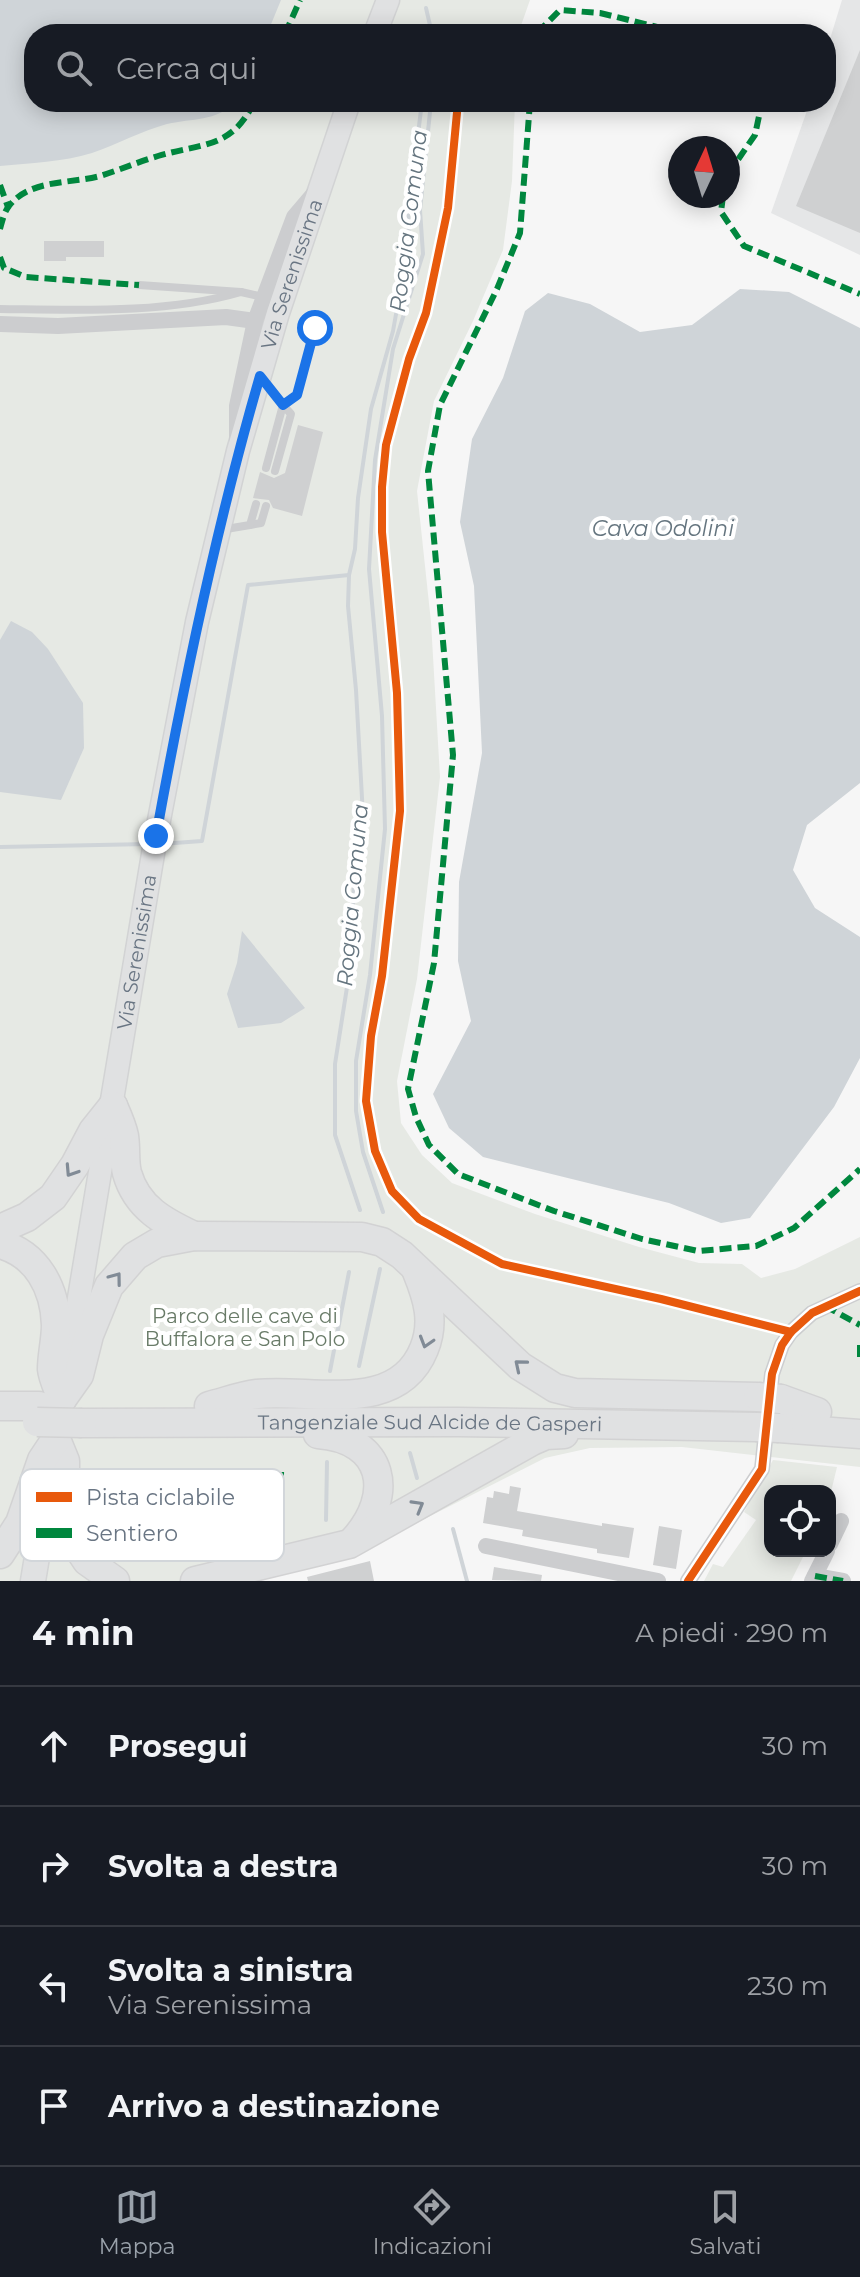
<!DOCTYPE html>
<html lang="it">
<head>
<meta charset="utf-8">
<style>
  body { margin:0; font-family:Montserrat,sans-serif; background:#20242c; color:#f1f3f6 }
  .controls { position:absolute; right:24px; bottom:24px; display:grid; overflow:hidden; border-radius:16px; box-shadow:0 4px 20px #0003 }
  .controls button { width:72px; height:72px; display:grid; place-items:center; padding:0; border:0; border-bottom:2px solid #363941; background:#171b24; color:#f1f3f6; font:40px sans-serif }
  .compass { position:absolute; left:668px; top:136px; width:72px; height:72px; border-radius:50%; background:#171b24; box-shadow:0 4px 20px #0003; rotate:4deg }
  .stop { position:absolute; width:24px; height:24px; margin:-18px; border:6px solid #1a73e8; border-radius:50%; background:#fff }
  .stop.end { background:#1a73e8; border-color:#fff; box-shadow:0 2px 8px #0008 }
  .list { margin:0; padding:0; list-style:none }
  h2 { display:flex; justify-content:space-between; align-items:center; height:104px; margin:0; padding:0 32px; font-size:34px }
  h2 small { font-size:26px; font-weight:400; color:#9ea1a6 }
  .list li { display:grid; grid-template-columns:52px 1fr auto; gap:24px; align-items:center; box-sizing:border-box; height:120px; padding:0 32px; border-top:2px solid #363941 }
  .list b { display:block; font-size:30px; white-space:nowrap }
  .list p { margin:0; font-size:26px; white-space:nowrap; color:#9ea1a6 }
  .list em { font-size:26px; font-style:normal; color:#9ea1a6 }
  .icon { flex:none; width:44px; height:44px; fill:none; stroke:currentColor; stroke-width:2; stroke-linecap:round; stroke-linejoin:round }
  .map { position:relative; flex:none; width:860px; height:1581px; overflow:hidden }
  .search { position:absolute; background:#171b24; box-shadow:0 4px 20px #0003; left:24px; right:24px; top:24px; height:88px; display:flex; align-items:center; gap:20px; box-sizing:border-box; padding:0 28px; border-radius:32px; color:#9ea1a6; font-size:30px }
  .sheet { height:584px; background:#171b24 }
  nav { display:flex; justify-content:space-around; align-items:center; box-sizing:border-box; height:112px; border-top:2px solid #363941; background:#171b24; font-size:22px; color:#9ea1a6 }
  nav a { display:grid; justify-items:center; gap:4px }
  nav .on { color:#9aa2ab }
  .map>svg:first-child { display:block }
</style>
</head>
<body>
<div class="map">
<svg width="860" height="1581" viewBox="0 0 860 1581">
  <rect width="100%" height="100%" fill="#f6f6f6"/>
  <polygon fill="#e5e6e7" points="842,0 860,0 860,255 771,213 810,102 826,102 826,52"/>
  <g fill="#e6e9e4">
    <polygon points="0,0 530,0 518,34 34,34 34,102 515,102 512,181 503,250 473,321 434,401 417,491 431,622 440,777 417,979 397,1081 401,1123 422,1155 452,1183 535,1214 639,1247 699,1263 742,1264 761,1278 795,1269 860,1237 860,1467 682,1447 590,1448 545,1458 355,1554 240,1581 0,1581"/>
    <polygon points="773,1460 837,1467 830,1496 830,1491 770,1491 770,1551 806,1551 791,1581 704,1581 713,1564 723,1567 756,1520 744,1512"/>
  </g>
  <g fill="#cfd4d8">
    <path d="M0,0H281L267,34H34V102H236C215,122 193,118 167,124C141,131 118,144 92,153C63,162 30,163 0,166Z"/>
    <polygon points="740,289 789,292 860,328 860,783 807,825 793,870 815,908 860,937 860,1058 834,1107 750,1218 721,1223 669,1203 483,1157 449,1128 433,1094 471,1021 458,961 459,882 482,753 474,586 460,522 472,439 503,378 525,311 548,293 590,304 640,332 692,325"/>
    <polygon points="11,621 32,632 48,649 83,703 84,748 61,800 0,792 0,640"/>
    <polygon points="242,931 305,1008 281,1023 238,1028 227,994 237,963"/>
  </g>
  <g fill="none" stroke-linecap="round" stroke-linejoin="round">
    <g stroke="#cfd4d8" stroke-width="4">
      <polyline points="426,8 432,34"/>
      <polyline points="161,844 202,841 248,585 349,575"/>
      <polyline points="0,847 148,844"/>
      <polyline points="360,1210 335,1135 335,1064 350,968 354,884 363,816 356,690 348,606 349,575 355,549 358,498 371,409 393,331 409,242 408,214 422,102"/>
      <polyline points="383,1212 363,1152 356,1111 356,1061 370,975 385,829 382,716 369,569 375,460 393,349 423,254 420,210 431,102"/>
      <polyline points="359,1366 380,1269"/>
      <polyline points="330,1371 349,1272"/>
      <polyline points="410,1453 417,1478"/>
      <polyline points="326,1520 327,1462"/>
      <polyline points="453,1529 467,1581"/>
    </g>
  </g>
  <g fill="#cfd0d1">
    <polygon points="860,50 860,233 796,206"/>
    <polygon points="44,241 104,241 104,257 66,257 66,261 44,261"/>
    <polygon points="298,425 323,432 302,516 273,508 269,500 253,498 260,472 274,478 285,473"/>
    <polygon points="510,1486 521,1488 517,1511 602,1526 602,1523 634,1528 629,1558 597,1553 597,1549 522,1536 523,1530 483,1523 487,1497 493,1498 494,1491 509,1494"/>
    <polygon points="659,1526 682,1530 676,1569 653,1565"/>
    <polygon points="370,1561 374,1581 308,1581 307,1577"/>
    <polygon points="494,1567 542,1575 541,1581 492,1580"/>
  </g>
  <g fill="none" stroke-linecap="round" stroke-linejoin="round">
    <defs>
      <g id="secondary">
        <polyline points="375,34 388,0"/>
        <path id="s1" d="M65,1382L156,836L197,622L238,451L278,313L349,102"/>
      </g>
      <polyline id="primary" points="33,1581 55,1449"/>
      <g id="highway">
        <path d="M113,1106C117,1115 122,1126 124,1136C126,1148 124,1161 127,1173C137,1208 164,1222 194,1236"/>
        <polyline points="0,1229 27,1217 53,1197 75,1165 93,1131 113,1106"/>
        <path d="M0,1244C37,1254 55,1288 56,1325C56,1340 52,1355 52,1369C53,1379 59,1390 62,1399"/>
        <polyline points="62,1399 79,1375 89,1335 109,1286 135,1256 157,1243 194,1236 362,1237 382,1242 402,1255 520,1366 555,1388 575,1393 758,1397"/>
        <polyline points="781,1399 817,1412"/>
        <polyline points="0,1406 39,1406"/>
        <path d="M209,1406C225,1402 241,1396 257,1394C312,1388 397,1416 424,1349C435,1322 428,1299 417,1272"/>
        <path id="s2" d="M82,1423L458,1422L756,1427"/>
        <polyline points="779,1428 860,1434"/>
        <path d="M318,1434C385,1439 395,1495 354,1540"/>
        <polyline points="56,1439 65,1461 65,1510 77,1546 87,1561 115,1581"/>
        <polyline points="0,1554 20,1523 42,1460 56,1439"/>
        <polyline points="195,1581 349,1544 532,1441 546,1435 564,1434"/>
      </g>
    </defs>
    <use href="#secondary" stroke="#d2d3d4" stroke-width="25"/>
    <use href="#primary" stroke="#d3d4d5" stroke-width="27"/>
    <use href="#highway" stroke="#d2d2d3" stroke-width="31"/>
    <g stroke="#cccdcf" stroke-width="8">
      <polyline points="139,285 241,292 263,297"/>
      <path d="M0,309C78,310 166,314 241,292"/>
      <polyline points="263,378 283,405 266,468"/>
      <polyline points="275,471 291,414 283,405 297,395 315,328"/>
      <polyline points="250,525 261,523 266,506"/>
      <polyline points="220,530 250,525 256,504"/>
    </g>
    <g stroke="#cccdcf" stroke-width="16">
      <polyline points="0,324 58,326 226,317 255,321"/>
      <polyline points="237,441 237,406 255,321 294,217 317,190"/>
      <polyline points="830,1544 841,1521"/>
      <polyline points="486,1546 658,1581"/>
      <polyline points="815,1576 843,1581"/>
      <polyline points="688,1581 762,1469 772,1374 782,1345 791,1332 812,1313 860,1291"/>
      <polyline points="812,1581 827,1551"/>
    </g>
    <use href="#secondary" stroke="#e0e1e2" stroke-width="22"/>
    <use href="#primary" stroke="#e0e1e2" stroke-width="24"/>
    <use href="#highway" stroke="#e0e1e2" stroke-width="28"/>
    <defs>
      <g id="highway-bridge">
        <polyline points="758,1397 781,1399"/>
        <polyline points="37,1422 82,1423"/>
        <polyline points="756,1427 779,1428"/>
      </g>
    </defs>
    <use href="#highway-bridge" stroke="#d2d2d3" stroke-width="31" stroke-linecap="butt"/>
    <use href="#highway-bridge" stroke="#e0e1e2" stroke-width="28"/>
    <g stroke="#00873e" stroke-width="6" stroke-dasharray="12 6" stroke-linecap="butt">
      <polyline points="285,34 300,0"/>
      <polyline points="539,34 541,29 560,10 600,13 686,34"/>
      <polyline points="530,102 520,233 497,289 440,405 428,471 453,755 434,963 408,1089 416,1117 429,1145 458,1174 554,1211 642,1239 698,1251 756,1246 794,1228 860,1169"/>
      <polyline points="728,174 755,135 762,102"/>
      <polyline points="0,185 8,207"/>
      <polyline points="723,196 721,212 744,246 860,294"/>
      <path d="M0,229C2,222 4,212 9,206C30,179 70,184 100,176C119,170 138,162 158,156C202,143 232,149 254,102"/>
      <polyline points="0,257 4,268 26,277 139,285"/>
      <polyline points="825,1306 860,1325"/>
      <polyline points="860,1345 860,1358"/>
      <polyline points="65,1471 284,1475"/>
      <polyline points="815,1576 843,1581"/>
    </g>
    <defs>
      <g id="cycleway">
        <polyline points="458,102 448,208 426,313 409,359 386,445 382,487 382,532 397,693 400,811 382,976 371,1036 366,1101 375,1151 392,1191 419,1219 502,1264 661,1299 791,1332"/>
        <polyline points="688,1581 762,1469 772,1374 782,1345 791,1332 812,1313 860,1291"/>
      </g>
    </defs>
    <use href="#cycleway" stroke="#fff" stroke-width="13"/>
    <use href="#cycleway" stroke="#e8590c" stroke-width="8"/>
  </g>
  <defs><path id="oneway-chevron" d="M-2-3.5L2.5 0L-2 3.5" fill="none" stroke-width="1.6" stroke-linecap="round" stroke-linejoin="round" transform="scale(2)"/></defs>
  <g stroke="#818b96">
    <use href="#oneway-chevron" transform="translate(71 1171) rotate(123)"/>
    <use href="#oneway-chevron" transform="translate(116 1278) rotate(-53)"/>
    <use href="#oneway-chevron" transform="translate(426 1342) rotate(107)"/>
    <use href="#oneway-chevron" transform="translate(520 1365) rotate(-140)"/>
    <use href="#oneway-chevron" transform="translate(418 1506) rotate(-30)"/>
  </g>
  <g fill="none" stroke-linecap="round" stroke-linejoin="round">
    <path stroke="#1a73e8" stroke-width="10" d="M156,836C184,681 216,527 260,376L283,405L297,395L315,328"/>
  </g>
  <g text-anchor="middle" stroke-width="8" stroke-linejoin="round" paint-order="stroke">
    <g font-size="20" fill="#697583" stroke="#fff">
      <text dy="7" stroke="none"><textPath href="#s1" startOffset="1132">Via Serenissima</textPath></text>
      <text dy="7" stroke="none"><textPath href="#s1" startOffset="436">Via Serenissima</textPath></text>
      <text dy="7" stroke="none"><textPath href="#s2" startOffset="348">Tangenziale Sud Alcide de Gasperi</textPath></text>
    </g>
    <g font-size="20" fill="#697b68" stroke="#fff">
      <text x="245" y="1323">Parco delle cave di<tspan x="245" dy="23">Buffalora e San Polo</tspan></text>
    </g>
    <g font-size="22" font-style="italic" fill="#65757f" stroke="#fff">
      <text transform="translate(408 221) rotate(-83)" y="8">Roggia Comuna</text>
      <text x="663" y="536">Cava Odolini</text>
      <text transform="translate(352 895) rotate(-85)" y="8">Roggia Comuna</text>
    </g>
  </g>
  <rect x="20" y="1469" width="264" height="92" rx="12" fill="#fff" stroke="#d2d6da" stroke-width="2"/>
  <rect x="36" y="1492" width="36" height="10" fill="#e8590c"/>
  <rect x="36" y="1528" width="36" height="10" fill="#00873e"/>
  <g font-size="22" fill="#697583">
    <text x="86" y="1505">Pista ciclabile</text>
    <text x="86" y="1541">Sentiero</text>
  </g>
</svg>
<div class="controls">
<button><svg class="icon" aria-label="locate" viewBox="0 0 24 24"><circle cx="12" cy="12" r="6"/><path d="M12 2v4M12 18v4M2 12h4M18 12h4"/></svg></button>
</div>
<svg class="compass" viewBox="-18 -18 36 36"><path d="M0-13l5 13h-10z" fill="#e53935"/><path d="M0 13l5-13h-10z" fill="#9ea1a6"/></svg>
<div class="stop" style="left:315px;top:328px"></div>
<div class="stop end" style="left:156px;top:836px"></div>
<div class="search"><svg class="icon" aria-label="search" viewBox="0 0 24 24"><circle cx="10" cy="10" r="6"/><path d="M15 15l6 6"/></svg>Cerca qui</div>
</div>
<section class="sheet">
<h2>4 min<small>A piedi · 290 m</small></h2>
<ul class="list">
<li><svg class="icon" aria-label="ahead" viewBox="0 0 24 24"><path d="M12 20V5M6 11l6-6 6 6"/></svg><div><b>Prosegui</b></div><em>30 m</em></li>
<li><svg class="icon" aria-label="right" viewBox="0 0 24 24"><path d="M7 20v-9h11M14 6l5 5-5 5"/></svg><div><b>Svolta a destra</b></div><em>30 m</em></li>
<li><svg class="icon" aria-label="left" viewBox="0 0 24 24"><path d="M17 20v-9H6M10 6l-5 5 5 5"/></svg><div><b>Svolta a sinistra</b><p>Via Serenissima</p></div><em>230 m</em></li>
<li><svg class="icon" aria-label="arrive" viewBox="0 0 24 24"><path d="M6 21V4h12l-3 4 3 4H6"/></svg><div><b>Arrivo a destinazione</b></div></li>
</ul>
</section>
<nav>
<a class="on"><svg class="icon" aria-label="map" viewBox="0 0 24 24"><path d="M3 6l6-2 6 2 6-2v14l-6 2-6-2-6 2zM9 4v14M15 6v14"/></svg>Mappa</a>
<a><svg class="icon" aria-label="directions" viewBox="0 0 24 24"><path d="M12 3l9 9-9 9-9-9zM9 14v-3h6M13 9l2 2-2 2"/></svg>Indicazioni</a>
<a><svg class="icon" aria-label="saved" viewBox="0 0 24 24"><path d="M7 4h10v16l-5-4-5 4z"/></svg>Salvati</a>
</nav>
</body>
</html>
